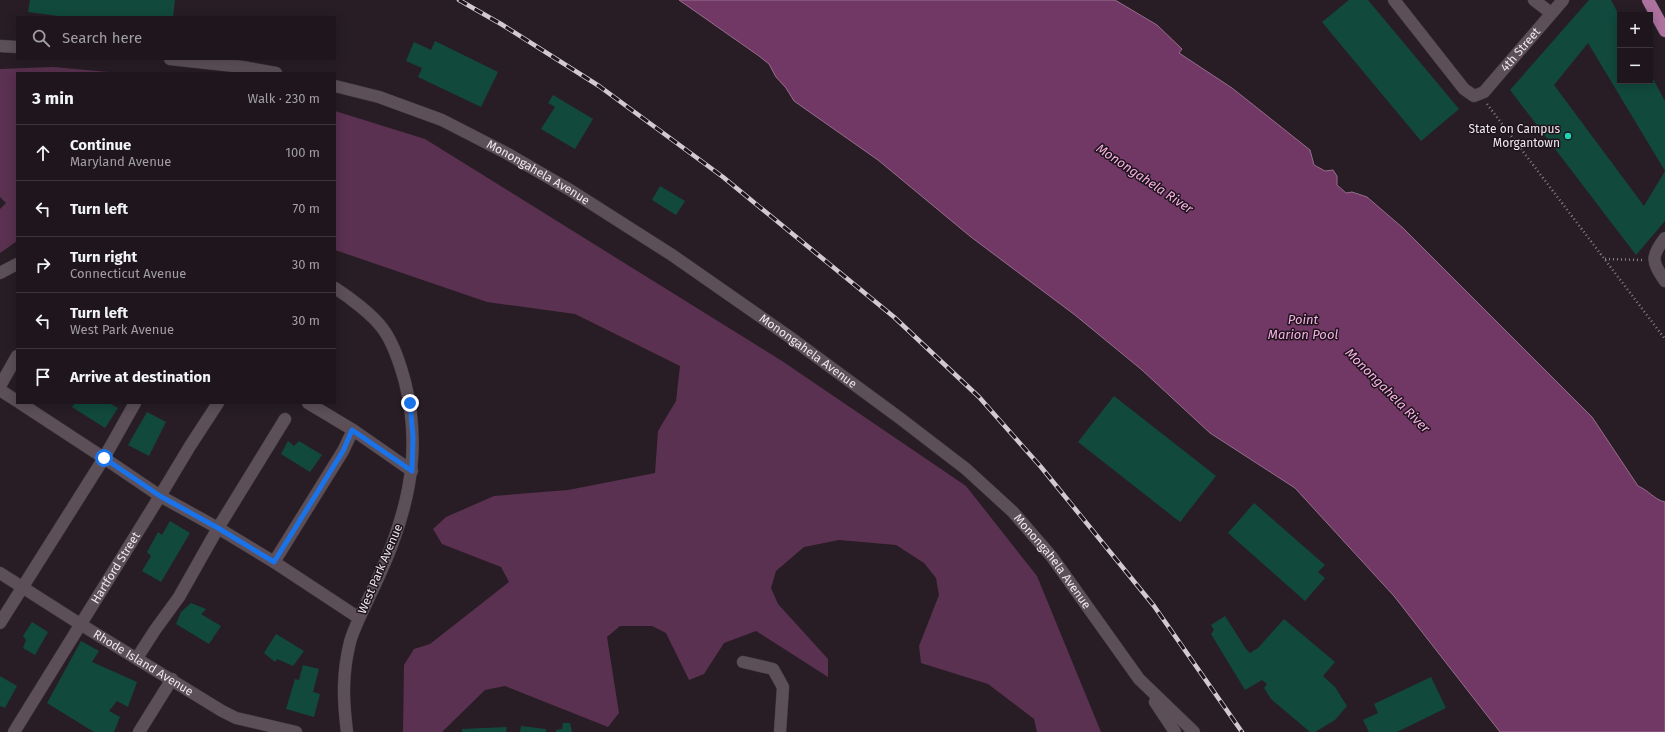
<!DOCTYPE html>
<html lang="en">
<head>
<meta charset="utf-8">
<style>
  body { margin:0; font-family:"Fira Sans",sans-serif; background:#261f25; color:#f1f3f6 }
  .controls { position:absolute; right:12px; top:12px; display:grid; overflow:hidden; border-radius:0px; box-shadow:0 2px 10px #0003 }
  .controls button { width:36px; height:36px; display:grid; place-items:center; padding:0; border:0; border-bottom:1px solid #3c353b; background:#1e161c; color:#f1f3f6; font:20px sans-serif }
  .stop { position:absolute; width:12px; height:12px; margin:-9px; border:3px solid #1a73e8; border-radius:50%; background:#fff }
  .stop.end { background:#1a73e8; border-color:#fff; box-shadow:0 1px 4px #0008 }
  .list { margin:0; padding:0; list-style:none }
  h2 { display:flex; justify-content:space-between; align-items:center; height:52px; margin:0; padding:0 16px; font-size:17px }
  h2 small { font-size:13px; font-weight:400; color:#a19fa3 }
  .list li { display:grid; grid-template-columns:26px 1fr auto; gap:12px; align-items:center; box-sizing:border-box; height:56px; padding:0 16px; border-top:1px solid #3c353b }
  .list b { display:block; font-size:15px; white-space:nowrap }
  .list p { margin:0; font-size:13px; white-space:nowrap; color:#a19fa3 }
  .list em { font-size:13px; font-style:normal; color:#a19fa3 }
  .icon { flex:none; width:22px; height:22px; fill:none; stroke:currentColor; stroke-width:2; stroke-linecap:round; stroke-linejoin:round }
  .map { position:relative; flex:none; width:1665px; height:732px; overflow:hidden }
  .search { position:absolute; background:#1e161c; box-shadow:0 2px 10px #0003; left:16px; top:16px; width:320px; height:44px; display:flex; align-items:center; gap:10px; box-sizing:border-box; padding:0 14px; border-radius:0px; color:#a19fa3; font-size:15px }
  .panel { position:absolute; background:#1e161c; box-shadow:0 2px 10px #0003; left:16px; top:72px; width:320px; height:332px; border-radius:0px }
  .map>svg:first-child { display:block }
</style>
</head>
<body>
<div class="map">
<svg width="1665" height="732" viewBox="0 0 1665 732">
  <rect width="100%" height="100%" fill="#281d25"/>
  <g fill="#5a3150">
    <polygon points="53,67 120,73 17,73 17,241 0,253 0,209 6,203 0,197 0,69"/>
    <polygon points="335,111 425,139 782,361 966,486 1037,576 1101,732 1037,732 1034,719 988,684 921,663 919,646 939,595 936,578 924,563 896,545 839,540 804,547 776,571 771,588 778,604 828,659 828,677 756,631 724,643 704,674 689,680 666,633 652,626 620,626 607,637 619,713 608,727 505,686 485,690 442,732 403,732 404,665 414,649 430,644 509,582 501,567 442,544 433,529 446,517 494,496 568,490 655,473 658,431 676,401 680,366 575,314 487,302 335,250"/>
  </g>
  <path fill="#723865" stroke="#976c8e" d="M679,0H1115L1157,25L1182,49L1179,53L1232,88L1310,150L1314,165L1325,171L1333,170L1337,176V185L1346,193L1352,192L1367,197L1403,228L1592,417L1638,486C1648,490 1655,500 1665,502V732H1500L1394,596L1295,488L1210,433L1142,370L1075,315L971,237L878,160L794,101L786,88L776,77L769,64L759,56Z"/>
  <g fill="#11493d" fill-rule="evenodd">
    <polygon points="30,0 175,0 173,17 65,17 28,12"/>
    <polygon points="1349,0 1368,0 1459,109 1421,141 1322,22"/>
    <path d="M1589,0H1611L1620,17V81H1650V73L1665,101V221L1636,255L1510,90ZM1588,43L1665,171L1644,206L1554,85Z"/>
    <polygon points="435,41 498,72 481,107 418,77 422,68 406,61 414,42 431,50"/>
    <polygon points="553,95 593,119 575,149 541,129 555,107 548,103"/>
    <polygon points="660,186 685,201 676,215 652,200"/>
    <polygon points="1114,396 1216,476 1180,522 1078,442"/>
    <polygon points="75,403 109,403 118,408 105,428 72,407"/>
    <polygon points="147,412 166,422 149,456 128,445"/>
    <polygon points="288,441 294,446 299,441 322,455 310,472 281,454"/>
    <polygon points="1254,503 1325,565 1318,572 1325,578 1305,601 1228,533"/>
    <polygon points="170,521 190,533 161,582 142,571 151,556 147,552 158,532 162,535"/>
    <polygon points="191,603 206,609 201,614 221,626 209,644 176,624 181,612"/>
    <polygon points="1225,616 1246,649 1250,653 1258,648 1284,619 1335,662 1323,676 1335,687 1347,706 1335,720 1315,732 1310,732 1271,699 1264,688 1267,684 1262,680 1245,690 1211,634 1214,630 1211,625"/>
    <polygon points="32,622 48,632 35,655 23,648 26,640 23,636"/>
    <polygon points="276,634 304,651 293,666 277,659 275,662 264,653"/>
    <polygon points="81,641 99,651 92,662 137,682 128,707 117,701 109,711 120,717 114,732 94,732 47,703"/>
    <polygon points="303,665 319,669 313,692 320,694 314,717 286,709 295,679 299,680"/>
    <polygon points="0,676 17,686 5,708 0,706"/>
    <polygon points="1431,677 1446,708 1397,732 1369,732 1363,720 1378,713 1374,704"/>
    <polygon points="563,723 570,723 572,732 556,732 556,730 562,729"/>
    <polygon points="521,726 546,729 546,732 520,732"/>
    <polygon points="507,727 506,732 462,732 462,729"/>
  </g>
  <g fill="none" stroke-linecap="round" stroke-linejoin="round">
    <defs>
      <g id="minor">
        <path id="s1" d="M1394,0L1464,89L1474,96L1484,92L1563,0"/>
        <polyline points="1534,0 1551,13"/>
        <polyline points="0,46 17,47"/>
        <polyline points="170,59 243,67 276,73"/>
        <path id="s2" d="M335,86L379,97L442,120L508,154L570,190L672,255L791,338L901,419L966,469L1013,512L1052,557L1139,679L1194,732"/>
        <path d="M1665,238C1650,257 1652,262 1665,281"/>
        <polyline points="0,273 17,264"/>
        <path d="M335,288C349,297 373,315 383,329C394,344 400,364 405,382C419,438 413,488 393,542C385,565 374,587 364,608C359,619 353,631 350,642C342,674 343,700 347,732"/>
        <polyline points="0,386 17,356"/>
        <polyline points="0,390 17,401"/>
        <polyline points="20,403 104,458 160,496 218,528 274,562 359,618"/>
        <polyline points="308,403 353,430 412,471"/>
        <polyline points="274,562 343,451 353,430"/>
        <path id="s3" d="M0,573L80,624L222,711L236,718L296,732"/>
        <polyline points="0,623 104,458 135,403"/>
        <polyline points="137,658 155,630 179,597 218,528 285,419"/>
        <polyline points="743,662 773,669 783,687 780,732"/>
        <polyline points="1155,702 1175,732"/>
        <path id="s4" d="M14,732L160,496L190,446L218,403"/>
        <polyline points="139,732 172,679"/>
      </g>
      <polyline id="major" points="1648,0 1665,31"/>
    </defs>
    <use href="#minor" stroke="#41383f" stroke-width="13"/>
    <use href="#major" stroke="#41383f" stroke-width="13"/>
    <g stroke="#8a8188" stroke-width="2.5" stroke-dasharray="1 3" stroke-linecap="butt">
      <polyline points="1487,104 1665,339"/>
      <polyline points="1605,259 1642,260"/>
    </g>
    <use href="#minor" stroke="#5c4f58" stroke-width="12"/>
    <use href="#major" stroke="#ae729f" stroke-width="12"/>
    <defs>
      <polyline id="rail" points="459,0 501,24 599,86 723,177 894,317 979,397 1041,467 1154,606 1242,732"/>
    </defs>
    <use href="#rail" stroke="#d2cad0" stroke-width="4.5"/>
    <use href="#rail" stroke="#1e141b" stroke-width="3" stroke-dasharray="9" stroke-linecap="butt"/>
  </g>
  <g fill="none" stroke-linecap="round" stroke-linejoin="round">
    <polyline stroke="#1a73e8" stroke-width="5" points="104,458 160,496 218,528 274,562 343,451 352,430 412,471 413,437 410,403"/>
  </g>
  <circle fill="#19d5b2" stroke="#1e141b" stroke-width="1.5" cx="1568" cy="136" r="4"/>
  <g text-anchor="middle" stroke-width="3" stroke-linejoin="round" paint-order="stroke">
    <g font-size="12" fill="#eee7ec" stroke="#1e141b">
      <text dy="4" stroke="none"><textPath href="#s1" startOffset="192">4th Street</textPath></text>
      <text dy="4" stroke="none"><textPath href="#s2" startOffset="222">Monongahela Avenue</textPath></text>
      <text dy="4" stroke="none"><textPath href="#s2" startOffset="546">Monongahela Avenue</textPath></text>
      <text dy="4" stroke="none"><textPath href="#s2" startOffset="870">Monongahela Avenue</textPath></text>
      <text dy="4" stroke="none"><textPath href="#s4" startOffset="193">Hartford Street</textPath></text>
      <text transform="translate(380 569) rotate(-67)" y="4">West Park Avenue</text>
      <text dy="4" stroke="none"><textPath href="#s3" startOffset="169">Rhode Island Avenue</textPath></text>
    </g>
    <g font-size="12" fill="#eee7ec" stroke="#1e141b" text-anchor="end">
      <text x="1560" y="133">State on Campus<tspan x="1560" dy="14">Morgantown</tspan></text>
    </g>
    <g font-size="13" font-style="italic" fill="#f8b1e5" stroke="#1e141b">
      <text transform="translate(1145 178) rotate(34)" y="5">Monongahela River</text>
      <text x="1303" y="324">Point<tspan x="1303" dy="15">Marion Pool</tspan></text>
      <text transform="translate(1388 390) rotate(45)" y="5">Monongahela River</text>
    </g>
  </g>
</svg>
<div class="controls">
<button>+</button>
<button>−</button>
</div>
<div class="stop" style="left:104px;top:458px"></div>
<div class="stop end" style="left:410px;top:403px"></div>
<div class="search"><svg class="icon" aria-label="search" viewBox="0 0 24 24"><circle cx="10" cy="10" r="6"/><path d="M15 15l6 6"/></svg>Search here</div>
<section class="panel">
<h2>3 min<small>Walk · 230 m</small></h2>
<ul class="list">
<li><svg class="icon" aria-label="ahead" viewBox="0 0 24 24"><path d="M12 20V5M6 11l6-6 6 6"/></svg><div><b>Continue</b><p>Maryland Avenue</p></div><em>100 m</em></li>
<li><svg class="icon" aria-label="left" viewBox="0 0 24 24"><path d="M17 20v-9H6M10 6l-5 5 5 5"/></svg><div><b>Turn left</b></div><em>70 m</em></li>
<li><svg class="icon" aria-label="right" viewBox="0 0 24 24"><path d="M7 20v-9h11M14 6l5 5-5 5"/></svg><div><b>Turn right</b><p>Connecticut Avenue</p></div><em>30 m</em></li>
<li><svg class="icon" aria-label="left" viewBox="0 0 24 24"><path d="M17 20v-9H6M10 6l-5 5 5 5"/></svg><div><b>Turn left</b><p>West Park Avenue</p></div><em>30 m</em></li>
<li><svg class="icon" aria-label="arrive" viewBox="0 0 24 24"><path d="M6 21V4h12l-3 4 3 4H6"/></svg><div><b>Arrive at destination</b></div></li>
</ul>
</section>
</div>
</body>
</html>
